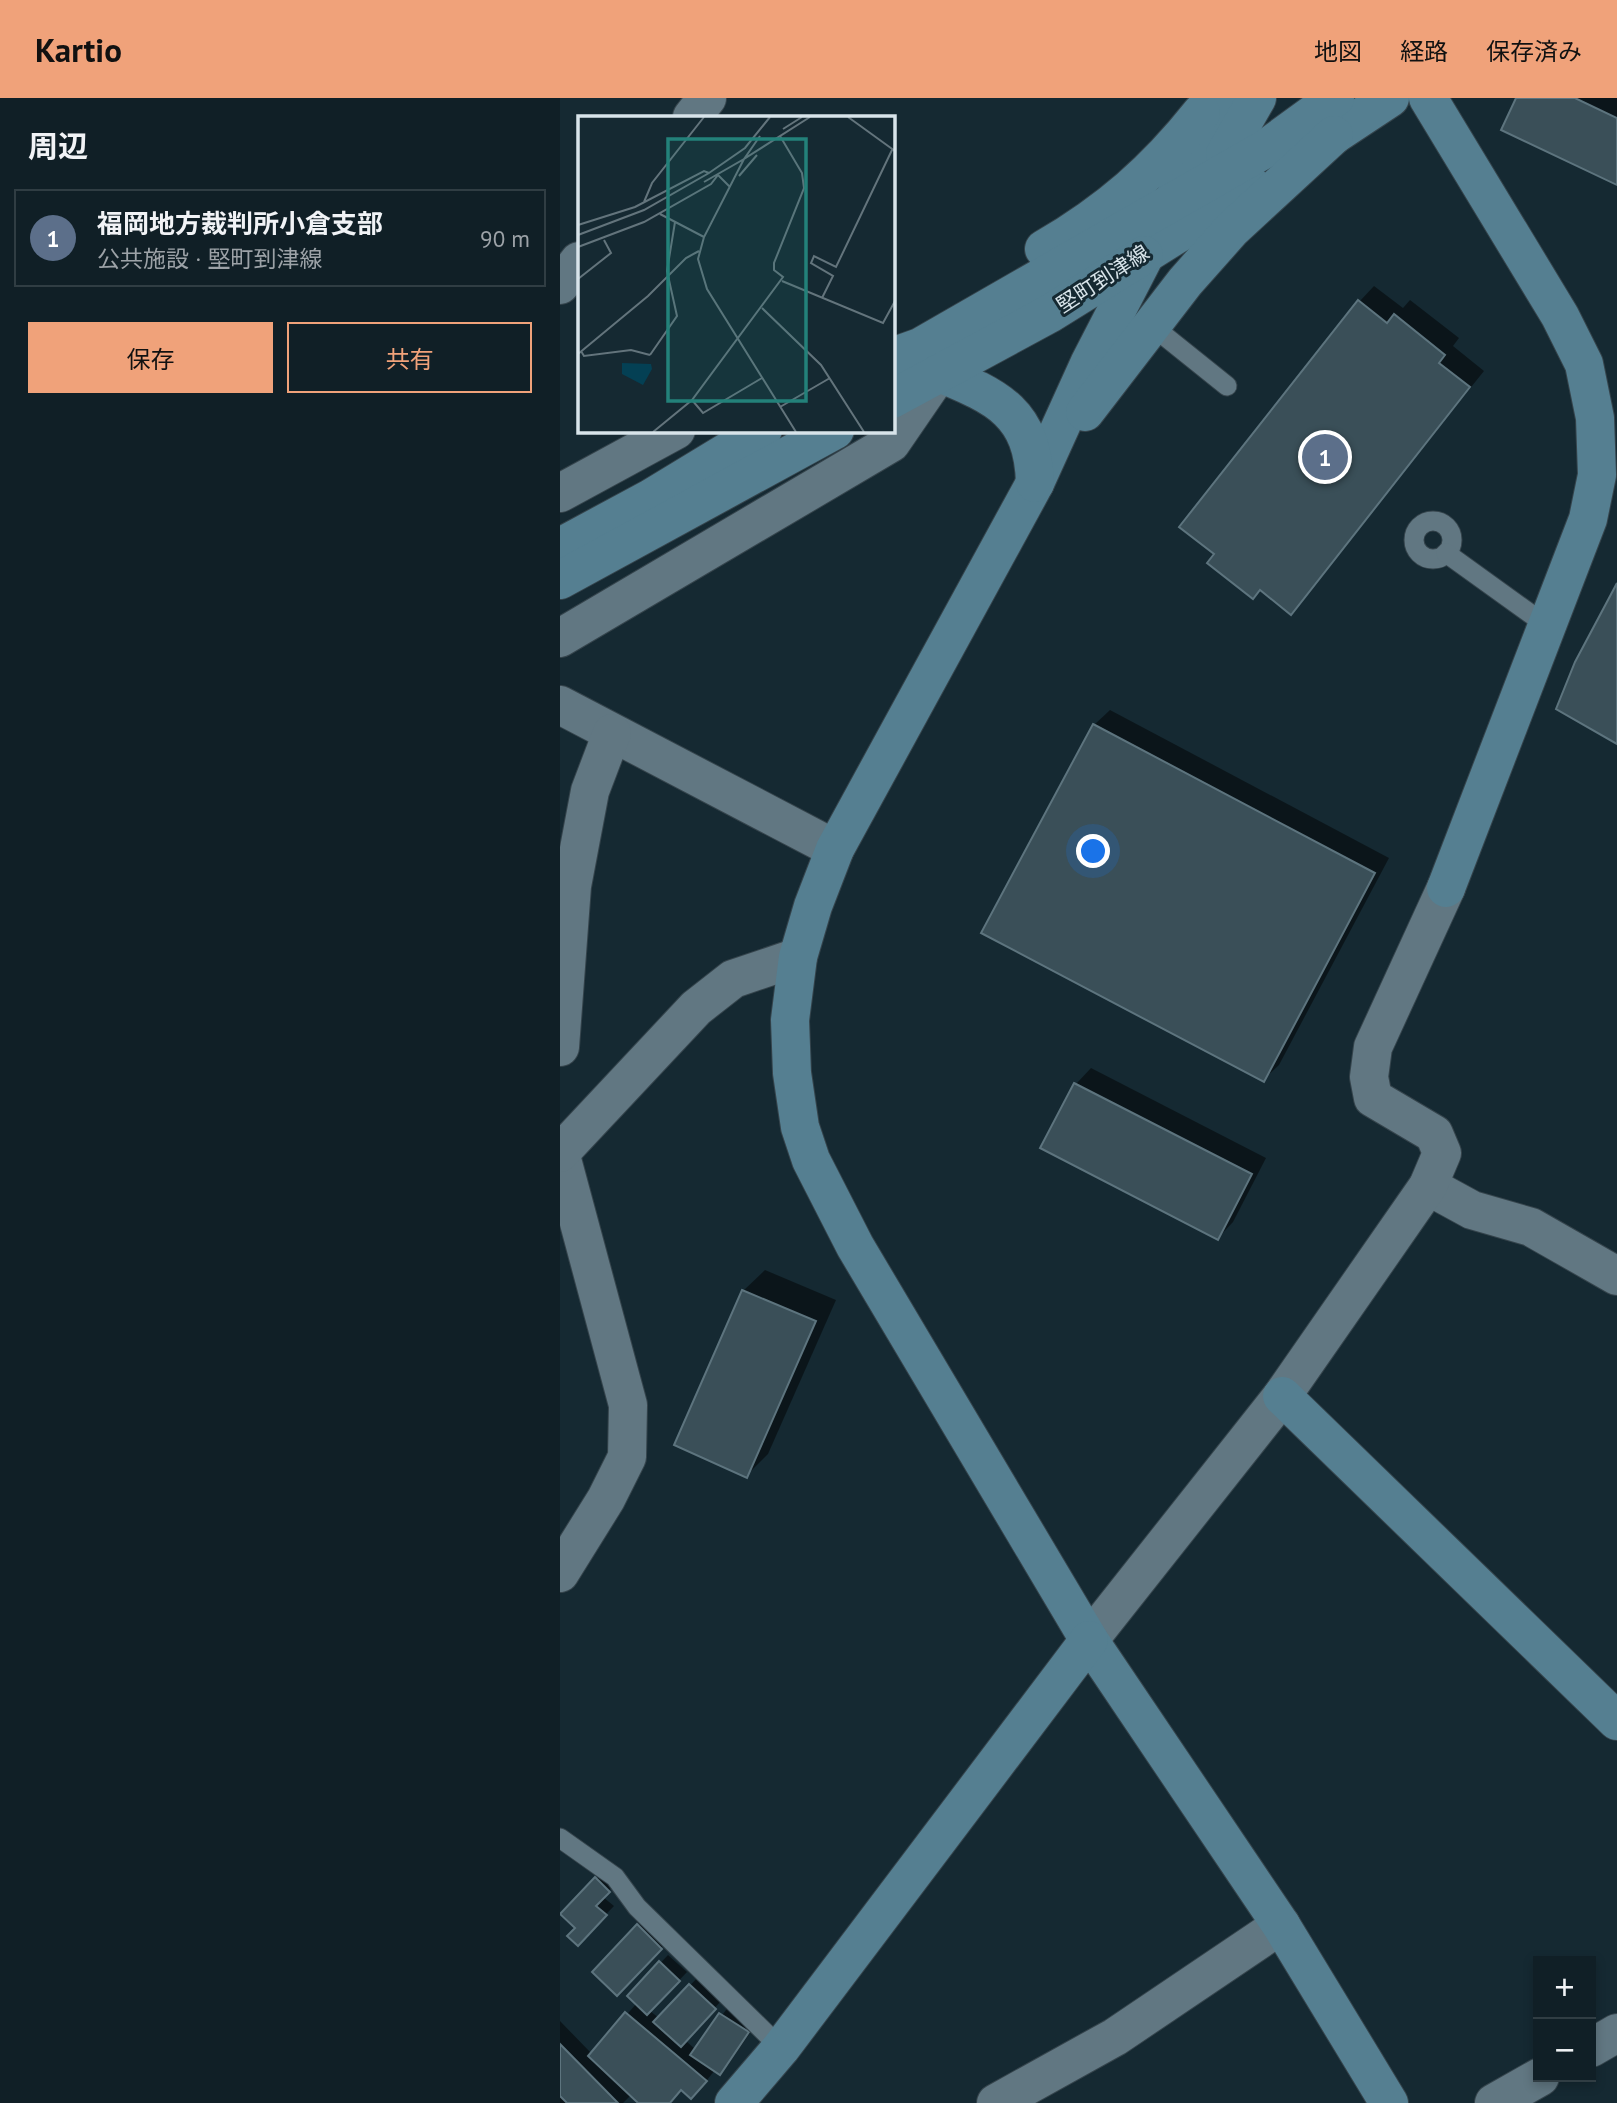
<!DOCTYPE html>
<html lang="ja">
<head>
<meta charset="utf-8">
<style>
  body { margin:0; font-family:"PT Sans","Noto Sans JP",sans-serif; background:#1e2c32; color:#f1f3f6 }
  .controls { position:absolute; right:21px; bottom:21px; display:grid; overflow:hidden; border-radius:0px; box-shadow:0 4px 10px #0003 }
  .controls button { width:63px; height:63px; display:grid; place-items:center; padding:0; border:0; border-bottom:2px solid #303d43; background:#101f26; color:#f1f3f6; font:35px sans-serif }
  .you { position:absolute; left:534px; top:754px; width:24px; height:24px; margin:-18px; border:5px solid #fff; border-radius:50%; background:#1a73e8; box-shadow:0 0 0 10px #1a73e833 }
  .badge { display:grid; place-items:center; width:46px; height:46px; border-radius:50%; background:#f0a27a; color:#fff; font-size:23px; font-weight:700 }
  .pin { position:absolute; translate:-50% -50%; border:4px solid #fff; box-shadow:0 2px 7px #0006 }
  .list { margin:0; padding:0; list-style:none }
  h2 { display:flex; justify-content:space-between; align-items:center; height:91px; margin:0; padding:0 28px; font-size:30px }
  h2 small { font-size:23px; font-weight:400; color:#9ca2a7 }
  .list li { display:grid; grid-template-columns:46px 1fr auto; gap:21px; align-items:center; box-sizing:border-box; height:98px; margin:0 14px 14px; padding:0 14px; border:2px solid #303d43; border-radius:0px }
  .list b { display:block; font-size:26px; white-space:nowrap }
  .list p { margin:0; font-size:23px; white-space:nowrap; color:#9ca2a7 }
  .list em { font-size:23px; font-style:normal; color:#9ca2a7 }
  .actions { display:flex; gap:14px; padding:21px 28px }
  .actions a { flex:1; padding:16px 0; border:2px solid #f0a27a; border-radius:0px; text-align:center; font-size:24px; color:#f0a27a }
  .actions .main { background:#f0a27a; color:#111 }
  .map { position:relative; flex:none; width:1057px; height:2005px; overflow:hidden }
  header { display:flex; align-items:center; gap:42px; box-sizing:border-box; height:98px; padding:0 35px; background:#f0a27a; color:#111 }
  header strong { font-size:33px }
  nav { display:flex; gap:38px; margin-inline-start:auto; font-size:24px }
  main { display:flex }
  aside { flex:1; background:#101f26 }
  .map>svg:first-child { display:block }
</style>
</head>
<body>
<header>
<strong>Kartio</strong>
<nav><a>地図</a><a>経路</a><a>保存済み</a></nav>
</header>
<main>
<aside>
<h2>周辺<small></small></h2>
<ul class="list">
<li><span class="badge" style="background:#5c6f8a">1</span><div><b>福岡地方裁判所小倉支部</b><p>公共施設 · 堅町到津線</p></div><em>90 m</em></li>
</ul>
<div class="actions"><a class="main">保存</a><a>共有</a></div>
</aside>
<div class="map">
<svg width="1057" height="2005" viewBox="0 0 1057 2005">
  <rect width="100%" height="100%" fill="#152932"/>
  <g fill="#0007">
    <polygon points="958,0 1057,0 1057,86"/>
    <polygon points="814,188 843,210 850,202 899,240 893,248 924,273 731,514 799,204"/>
    <polygon points="550,612 829,760 719,967 703,982 534,627"/>
    <polygon points="531,970 706,1060 673,1124 658,1140 516,986"/>
    <polygon points="205,1172 276,1202 208,1356 187,1377 183,1193"/>
    <polygon points="44,1773 56,1785 43,1799 54,1808 17,1846 17,1830 3,1816"/>
    <polygon points="86,1820 109,1842 57,1895 34,1874"/>
    <polygon points="108,1857 127,1874 90,1913 99,1920 138,1879 162,1902 125,1942 136,1952 169,1908 196,1926 168,1967 160,1975 155,1972 143,1987 122,1990 109,2005 82,2005 72,1996 63,2005 0,2005 0,1923 32,1956 77,1905 69,1898"/>
  </g>
  <g fill="#3a4f58" stroke="#5d747e" stroke-width="2">
    <polygon points="956,0 1015,0 1057,20 1057,87 941,32"/>
    <polygon points="798,202 827,225 834,216 885,257 879,265 910,289 731,517 700,492 693,501 647,465 654,456 619,429"/>
    <polygon points="1057,485 1057,646 996,611 1015,564"/>
    <polygon points="533,626 815,775 704,984 421,835"/>
    <polygon points="514,985 692,1076 658,1142 480,1050"/>
    <polygon points="182,1192 256,1223 187,1380 114,1347"/>
    <polygon points="35,1779 50,1794 36,1808 47,1817 18,1848 7,1838 15,1830 0,1816"/>
    <polygon points="77,1826 102,1851 57,1898 32,1874"/>
    <polygon points="99,1863 120,1883 87,1917 67,1898"/>
    <polygon points="129,1886 156,1911 121,1949 93,1924"/>
    <polygon points="65,1914 147,1983 131,2001 121,1992 110,2005 78,2005 28,1958"/>
    <polygon points="159,1915 189,1934 160,1977 130,1957"/>
    <polygon points="0,1946 58,2005 7,2005 0,1998"/>
  </g>
  <g fill="none" stroke-linecap="round" stroke-linejoin="round">
    <defs>
      <g id="lane">
        <polyline points="591,227 667,288"/>
        <circle cx="873" cy="442" r="19"/>
        <polyline points="886,455 986,527"/>
        <polyline points="0,1740 55,1779 77,1809 221,1950"/>
      </g>
      <g id="street">
        <polyline points="132,19 147,0"/>
        <polyline points="0,187 19,163"/>
        <polyline points="0,395 116,332"/>
        <polyline points="0,540 331,345 379,275"/>
        <polyline points="0,607 275,751"/>
        <polyline points="0,949 12,788 30,693 52,635"/>
        <polyline points="0,1054 68,1307 67,1359 46,1401 0,1475"/>
        <polyline points="0,1055 136,910 173,881 238,859"/>
        <polyline points="868,1088 912,1112 971,1129 1057,1178"/>
        <polyline points="529,1542 722,1298 868,1088 882,1055 874,1036 813,1000 809,979 813,949 886,790"/>
        <polyline points="1031,1950 1057,1935"/>
        <polyline points="436,2005 555,1939 721,1827"/>
        <polyline points="934,2005 980,1979"/>
      </g>
      <g id="secondary">
        <polyline points="666,0 529,266 475,385 275,751 253,808 238,859 230,922 232,975 240,1029 251,1062 295,1148 529,1542 721,1827 829,2005"/>
        <polyline points="868,0 1000,218 1024,266 1035,320 1037,377 1028,421 886,790"/>
        <polyline points="753,51 830,0"/>
        <polyline points="665,56 697,0"/>
        <path d="M484,151C549,113 595,73 641,15"/>
        <polyline points="587,155 693,89"/>
        <polyline points="332,259 360,249 705,51 775,0"/>
        <path d="M379,275C438,299 473,315 475,385"/>
        <polyline points="332,301 489,216 584,157"/>
        <polyline points="525,314 625,184 672,131 774,37"/>
        <polyline points="0,449 91,400 203,332"/>
        <polyline points="0,482 275,332"/>
        <polyline points="722,1298 1057,1623"/>
        <polyline points="174,2005 221,1950 529,1542"/>
      </g>
    </defs>
    <use href="#lane" stroke="#35444c" stroke-width="21"/>
    <use href="#street" stroke="#35444c" stroke-width="40"/>
    <use href="#secondary" stroke="#35444c" stroke-width="40"/>
    <use href="#lane" stroke="#617782" stroke-width="19"/>
    <use href="#street" stroke="#617782" stroke-width="38"/>
    <use href="#secondary" stroke="#557f91" stroke-width="38"/>
  </g>
  <g text-anchor="middle" stroke-width="6" stroke-linejoin="round" paint-order="stroke">
    <g font-size="21" fill="#d8e4ea" stroke="#152932">
      <text transform="translate(543 181) rotate(-33)" y="7">堅町到津線</text>
    </g>
  </g>
  <g transform="translate(18 18)">
    <rect width="317" height="317" fill="#152932"/>
    <path d="M44,247L73,248L74,253L65,269L44,258Z" fill="#044054"/>
    <path fill="none" stroke="#63747c" stroke-width="2" d="M270,1L317,35M205,13L224,1M161,60L179,39M126,66L166,43L182,20M66,86L74,67L126,1M82,98L126,121M0,109L57,91L126,55L131,57M0,119L66,94L131,57L167,32L192,1M0,131L66,106L133,68L140,59L152,71M0,163L33,137L26,124M204,165L305,207L317,185M244,182L255,160L233,147L236,140L258,151L314,34M184,192L243,249L286,316M3,235L6,240L53,234L72,239M0,238L70,180L108,142L121,135M72,239L99,200L89,155L97,106M114,284L125,297L184,262M202,291L252,262M75,316L114,284L205,161L196,154V147L226,72L224,57L202,20M218,316L129,173L120,143L126,121L166,43L232,1"/>
    <path fill="#23817a" fill-opacity="0.15" stroke="#23817a" stroke-width="3.5" d="M90,23H228V285H90Z"/>
    <rect width="317" height="317" fill="none" stroke="#d8e4ea" stroke-width="3.5"/>
  </g>
</svg>
<div class="controls">
<button>+</button>
<button>−</button>
</div>
<div class="you"></div>
<div class="pin badge" style="left:765px;top:359px;background:#5c6f8a">1</div>
</div>
</main>
</body>
</html>
